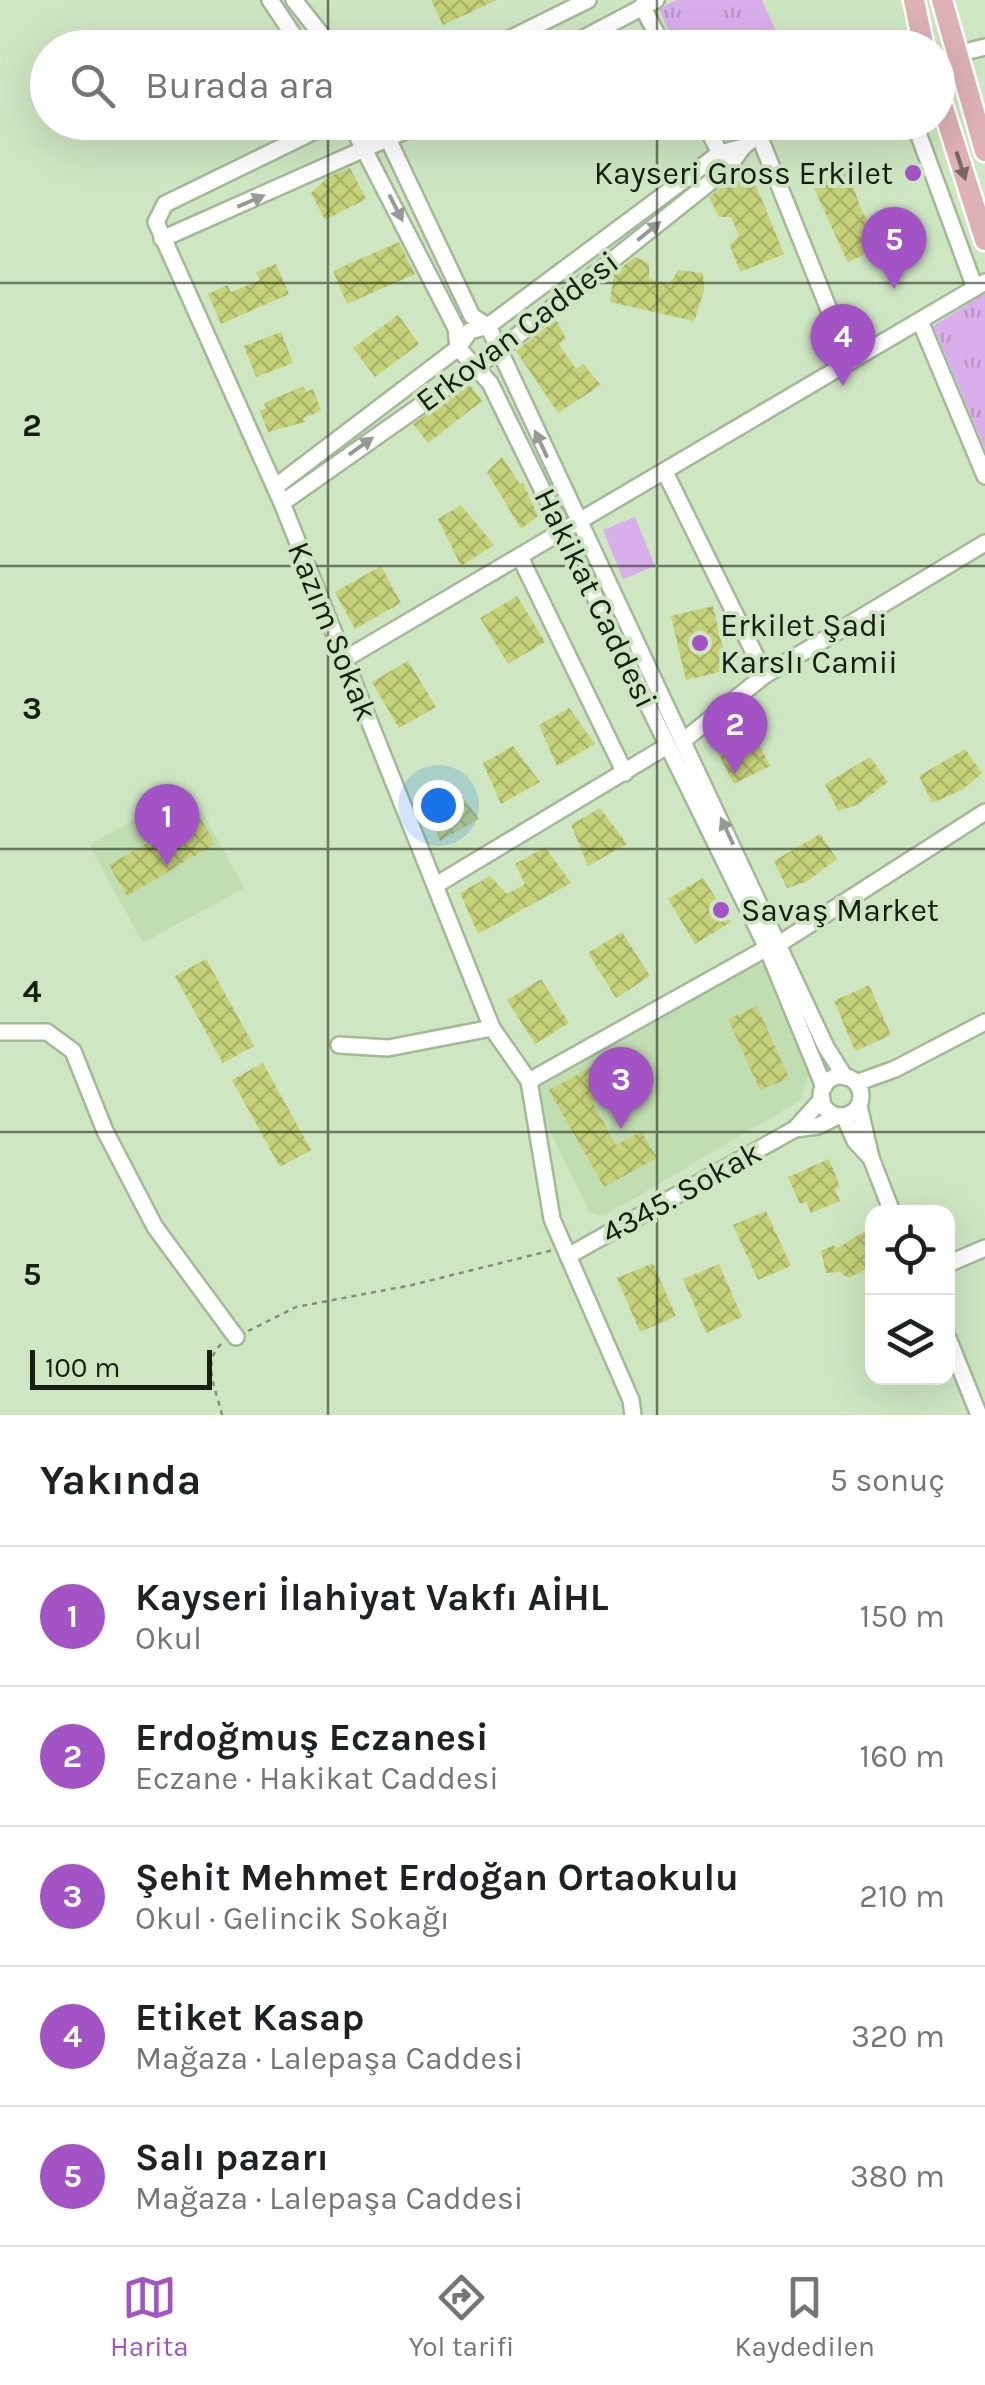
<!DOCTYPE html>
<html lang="tr">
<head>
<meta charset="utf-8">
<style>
  body { margin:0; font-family:Karla,sans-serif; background:#f2f2f2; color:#202124 }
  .controls { position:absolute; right:30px; bottom:30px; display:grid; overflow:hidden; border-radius:20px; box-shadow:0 10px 40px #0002 }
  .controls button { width:90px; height:90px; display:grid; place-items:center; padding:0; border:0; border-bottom:2px solid #e0e0e0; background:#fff; color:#202124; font:50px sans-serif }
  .scale { position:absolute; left:30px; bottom:25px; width:182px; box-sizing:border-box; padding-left:10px; border:5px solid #161f11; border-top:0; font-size:28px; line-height:35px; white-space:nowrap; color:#161f11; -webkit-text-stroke:8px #cee6c2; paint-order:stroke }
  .you { position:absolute; left:438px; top:805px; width:35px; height:35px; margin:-25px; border:8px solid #fff; border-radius:50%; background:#1a73e8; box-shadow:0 0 0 15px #1a73e833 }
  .badge { display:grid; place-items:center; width:65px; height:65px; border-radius:50%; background:#a354c4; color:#fff; font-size:32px; font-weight:700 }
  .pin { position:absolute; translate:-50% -82px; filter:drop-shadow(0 2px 5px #0008) }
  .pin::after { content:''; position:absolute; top:52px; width:35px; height:30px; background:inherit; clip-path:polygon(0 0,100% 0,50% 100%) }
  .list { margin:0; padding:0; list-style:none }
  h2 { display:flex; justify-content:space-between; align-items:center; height:130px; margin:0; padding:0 40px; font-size:42px }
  h2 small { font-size:32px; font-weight:400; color:#757577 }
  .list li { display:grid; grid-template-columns:65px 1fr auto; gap:30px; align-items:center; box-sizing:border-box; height:140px; padding:0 40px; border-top:2px solid #e0e0e0 }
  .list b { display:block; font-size:38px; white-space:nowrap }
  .list p { margin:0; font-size:32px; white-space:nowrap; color:#757577 }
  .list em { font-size:32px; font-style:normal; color:#757577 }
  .icon { flex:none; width:55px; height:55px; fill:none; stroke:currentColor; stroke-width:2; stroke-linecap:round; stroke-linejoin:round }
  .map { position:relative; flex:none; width:985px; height:1415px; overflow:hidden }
  .search { position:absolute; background:#fff; box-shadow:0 10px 40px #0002; left:30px; right:30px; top:30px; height:110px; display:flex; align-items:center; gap:25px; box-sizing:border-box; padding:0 35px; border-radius:55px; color:#757577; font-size:38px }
  .sheet { height:830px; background:#fff }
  nav { display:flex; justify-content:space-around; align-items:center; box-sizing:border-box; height:140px; border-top:2px solid #e0e0e0; background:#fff; font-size:28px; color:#757577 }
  nav a { display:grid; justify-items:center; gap:5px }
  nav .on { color:#a354c4 }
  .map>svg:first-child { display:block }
</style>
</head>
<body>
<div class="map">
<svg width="985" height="1415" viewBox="0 0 985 1415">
  <defs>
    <pattern id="park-tufts" width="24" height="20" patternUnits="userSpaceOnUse" patternTransform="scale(2.5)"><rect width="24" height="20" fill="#d8afeb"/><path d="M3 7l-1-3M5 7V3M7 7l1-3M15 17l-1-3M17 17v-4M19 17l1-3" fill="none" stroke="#b996c8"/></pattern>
    <pattern id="building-cross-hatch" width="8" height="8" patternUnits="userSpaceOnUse" patternTransform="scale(2.5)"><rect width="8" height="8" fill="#c6d279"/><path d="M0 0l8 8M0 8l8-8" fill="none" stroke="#a9b468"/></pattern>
  </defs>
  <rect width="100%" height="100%" fill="#cee6c2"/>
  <g fill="#c1ddb2">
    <polygon points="190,790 244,888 143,943 89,845"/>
    <polygon points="756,963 767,967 810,1070 801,1100 604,1216 590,1213 537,1104 541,1083"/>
  </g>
  <g fill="url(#park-tufts)">
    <polygon points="676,0 762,0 783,47 676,47 659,9"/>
    <polygon points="985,293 985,449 933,326"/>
  </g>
  <polygon fill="#d8afeb" points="635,517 655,566 623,579 603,530"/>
  <g fill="url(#building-cross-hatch)">
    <polygon points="431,0 497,0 443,25"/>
    <polygon points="350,168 366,199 325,220 311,193 330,176"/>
    <polygon points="848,171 861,209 881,244 848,263 813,186"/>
    <polygon points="751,173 784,254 740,272 730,245 739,236 731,217 719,217 709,197 728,182"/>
    <polygon points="399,242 415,274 347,304 333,271"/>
    <polygon points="635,257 649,263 649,279 670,284 678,270 703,273 704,291 694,321 610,302 614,273"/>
    <polygon points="276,264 289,294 221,324 208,294 227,285 231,292 260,280 256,272"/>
    <polygon points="398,315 419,344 375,377 353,348"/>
    <polygon points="556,319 566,339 559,343 562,349 576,369 583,364 601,385 558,413 516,351"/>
    <polygon points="281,332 293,363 256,377 244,346"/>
    <polygon points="470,385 482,401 428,443 413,424"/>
    <polygon points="304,386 306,392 313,389 321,411 303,418 305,422 268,432 260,411 266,408 264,403"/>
    <polygon points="502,457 520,484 523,483 538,516 521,529 487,472"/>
    <polygon points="461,505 494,545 461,566 438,519"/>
    <polygon points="381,566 401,603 355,629 335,592"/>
    <polygon points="517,596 545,642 508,664 480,618"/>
    <polygon points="713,606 728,670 686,680 671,616"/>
    <polygon points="408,661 436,707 399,728 372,682"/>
    <polygon points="569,708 595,744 557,766 539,725"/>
    <polygon points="749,724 770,766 734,784 713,743"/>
    <polygon points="513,746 540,782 501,804 483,763"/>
    <polygon points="965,749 982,773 962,790 932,803 919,776"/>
    <polygon points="870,757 888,782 857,805 838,811 825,784"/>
    <polygon points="453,783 479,819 440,841 423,800"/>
    <polygon points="600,808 627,844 588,866 571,825"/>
    <polygon points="198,814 215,844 127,896 109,865"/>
    <polygon points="820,834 837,859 806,882 787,888 774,861"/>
    <polygon points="545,847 571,883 478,934 460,893 490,876 507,894 525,884 515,864"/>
    <polygon points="703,878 731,922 695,944 668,899"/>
    <polygon points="622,932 650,976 616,998 588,953"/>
    <polygon points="206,959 254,1046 223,1063 175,976"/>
    <polygon points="541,979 569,1023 535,1044 507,1000"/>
    <polygon points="869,985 891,1035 855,1051 834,1001"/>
    <polygon points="757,1006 789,1078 760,1090 728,1019"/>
    <polygon points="602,1061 617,1088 592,1102 616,1145 641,1131 657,1158 604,1187 549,1090"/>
    <polygon points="263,1063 311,1150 280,1167 232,1080"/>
    <polygon points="829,1159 840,1187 835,1189 840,1201 811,1213 806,1202 800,1204 788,1177"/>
    <polygon points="766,1211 791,1266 758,1280 733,1225"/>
    <polygon points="868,1229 872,1240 871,1267 848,1278 840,1272 826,1273 821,1251 834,1245 836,1249"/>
    <polygon points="653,1263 676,1316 640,1332 617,1278"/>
    <polygon points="719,1264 742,1317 706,1333 683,1279"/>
  </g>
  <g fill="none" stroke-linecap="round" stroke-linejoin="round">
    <defs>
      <g id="minor">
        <polyline points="270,0 302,48"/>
        <polyline points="294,0 332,48"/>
        <polyline points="642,6 664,48"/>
        <polyline points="491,48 588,0"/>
        <polyline points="565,48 656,0"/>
        <polyline points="957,54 985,47"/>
        <polyline points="333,122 165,204 156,222 282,503 492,1028"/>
        <polyline points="350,122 456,328 458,348 490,383 767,948 824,1087"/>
        <polyline points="392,122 389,141 472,316 488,326 826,1047 845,1077"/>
        <polyline points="704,122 723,159"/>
        <polyline points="914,122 975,288"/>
        <polyline points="758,133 850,362"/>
        <polyline points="162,239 425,122"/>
        <polyline points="920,321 985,476"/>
        <polyline points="665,472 765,675"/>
        <polyline points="275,487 458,348 470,331 488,326 720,153 743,147"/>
        <polyline points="282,503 498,351 728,168 743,147 774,122"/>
        <polyline points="520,557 625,773"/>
        <polyline points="345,659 985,282"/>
        <polyline points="684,740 765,675 985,543"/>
        <polyline points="436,885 667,746"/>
        <polyline points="779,944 985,812"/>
        <polyline points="0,1032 47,1032 73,1051 105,1131 155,1227 236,1337"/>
        <polyline points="339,1045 388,1048 492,1028 529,1081"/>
        <circle cx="841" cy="1096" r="20"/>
        <polyline points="529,1081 552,1219 631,1400 633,1415"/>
        <polyline points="529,1081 767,948"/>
        <polyline points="856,1083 895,1069 985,1022"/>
        <polyline points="822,1099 795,1129 818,1126 838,1116"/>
        <polyline points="859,1106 871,1158 892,1212"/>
        <polyline points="844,1116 855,1141 871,1158"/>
        <polyline points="568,1256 795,1129"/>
        <polyline points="948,1264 985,1248"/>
        <polyline points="948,1338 979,1415"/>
      </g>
      <g id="major">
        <polyline points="914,0 924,48"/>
        <polyline points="942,0 985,151"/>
        <polyline points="938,92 985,240"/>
      </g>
    </defs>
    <use href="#minor" stroke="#a2b996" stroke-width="20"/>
    <use href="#major" stroke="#fff" stroke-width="25"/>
    <g stroke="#809177" stroke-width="2.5" stroke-dasharray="5 5" stroke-linecap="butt">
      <polyline points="248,1331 296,1307 412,1285 553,1250"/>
      <path d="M222,1415C217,1392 200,1359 223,1343"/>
    </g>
    <use href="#minor" stroke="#fff" stroke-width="15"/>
    <use href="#major" stroke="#ddb1b5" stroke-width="20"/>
  </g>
  <defs><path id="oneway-solid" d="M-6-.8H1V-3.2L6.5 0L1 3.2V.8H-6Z" transform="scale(2.5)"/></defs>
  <use fill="#7a6863" href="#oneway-solid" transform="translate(961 166) rotate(72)"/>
  <g fill="#969a94">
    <use href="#oneway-solid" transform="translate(251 201) rotate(-23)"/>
    <use href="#oneway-solid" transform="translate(396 208) rotate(63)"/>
    <use href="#oneway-solid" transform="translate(649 231) rotate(-39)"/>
    <use href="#oneway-solid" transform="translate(541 444) rotate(-115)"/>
    <use href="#oneway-solid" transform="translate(361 446) rotate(-36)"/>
    <use href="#oneway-solid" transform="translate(727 831) rotate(-115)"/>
  </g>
  <path fill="none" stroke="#161f11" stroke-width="2.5" stroke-opacity="0.55" d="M328,0V48M657,0V48M328,122V1415M657,122V1415M0,283H985M0,566H985M0,849H985M0,1132H985"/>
  <g fill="#a354c4" stroke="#cee6c2" stroke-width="4">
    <circle cx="913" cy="173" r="10"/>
    <circle cx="700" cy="643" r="10"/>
    <circle cx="721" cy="910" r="10"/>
  </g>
  <g text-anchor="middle" stroke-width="8" stroke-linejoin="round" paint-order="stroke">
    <g font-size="32" fill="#161f11" stroke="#cee6c2" text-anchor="start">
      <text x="893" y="184" text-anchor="end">Kayseri Gross Erkilet</text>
      <text x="720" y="636">Erkilet Şadi<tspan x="720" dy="37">Karslı Camii</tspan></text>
      <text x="741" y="921">Savaş Market</text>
    </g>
    <g font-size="32" fill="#161f11" stroke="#cee6c2">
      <text transform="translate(517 331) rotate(-37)" y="11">Erkovan Caddesi</text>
      <text transform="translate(596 598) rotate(64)" y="11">Hakikat Caddesi</text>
      <text transform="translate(333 631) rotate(68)" y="11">Kazım Sokak</text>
      <text transform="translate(681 1192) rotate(-29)" y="11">4345. Sokak</text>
    </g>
  </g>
  <g font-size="32" text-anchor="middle" font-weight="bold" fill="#161f11" stroke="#cee6c2" stroke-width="8" stroke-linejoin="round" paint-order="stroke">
    <text x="32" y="436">2</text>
    <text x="32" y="719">3</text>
    <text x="32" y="1002">4</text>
    <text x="32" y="1285">5</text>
  </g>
</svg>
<div class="controls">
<button><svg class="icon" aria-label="locate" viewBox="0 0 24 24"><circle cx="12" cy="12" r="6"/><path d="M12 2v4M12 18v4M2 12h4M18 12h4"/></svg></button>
<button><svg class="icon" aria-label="layers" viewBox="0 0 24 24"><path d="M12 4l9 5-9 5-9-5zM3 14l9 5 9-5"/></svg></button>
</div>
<div class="scale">100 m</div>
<div class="you"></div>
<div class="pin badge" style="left:167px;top:866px">1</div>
<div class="pin badge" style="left:735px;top:774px">2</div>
<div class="pin badge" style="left:621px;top:1129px">3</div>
<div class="pin badge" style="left:843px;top:386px">4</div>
<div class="pin badge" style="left:894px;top:289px">5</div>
<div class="search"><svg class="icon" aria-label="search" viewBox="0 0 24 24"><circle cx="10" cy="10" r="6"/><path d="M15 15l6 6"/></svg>Burada ara</div>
</div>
<section class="sheet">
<h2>Yakında<small>5 sonuç</small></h2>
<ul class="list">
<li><span class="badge">1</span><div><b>Kayseri İlahiyat Vakfı AİHL</b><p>Okul</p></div><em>150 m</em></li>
<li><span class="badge">2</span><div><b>Erdoğmuş Eczanesi</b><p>Eczane · Hakikat Caddesi</p></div><em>160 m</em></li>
<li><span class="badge">3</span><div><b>Şehit Mehmet Erdoğan Ortaokulu</b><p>Okul · Gelincik Sokağı</p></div><em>210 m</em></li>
<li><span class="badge">4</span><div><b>Etiket Kasap</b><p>Mağaza · Lalepaşa Caddesi</p></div><em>320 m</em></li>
<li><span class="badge">5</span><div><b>Salı pazarı</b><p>Mağaza · Lalepaşa Caddesi</p></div><em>380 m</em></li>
</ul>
</section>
<nav>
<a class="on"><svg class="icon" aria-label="map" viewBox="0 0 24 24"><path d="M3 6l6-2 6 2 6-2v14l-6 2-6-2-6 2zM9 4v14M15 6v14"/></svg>Harita</a>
<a><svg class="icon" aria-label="directions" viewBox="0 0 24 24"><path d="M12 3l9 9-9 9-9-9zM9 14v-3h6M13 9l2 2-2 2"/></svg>Yol tarifi</a>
<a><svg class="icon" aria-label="saved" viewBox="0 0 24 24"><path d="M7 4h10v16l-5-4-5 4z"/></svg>Kaydedilen</a>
</nav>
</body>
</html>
